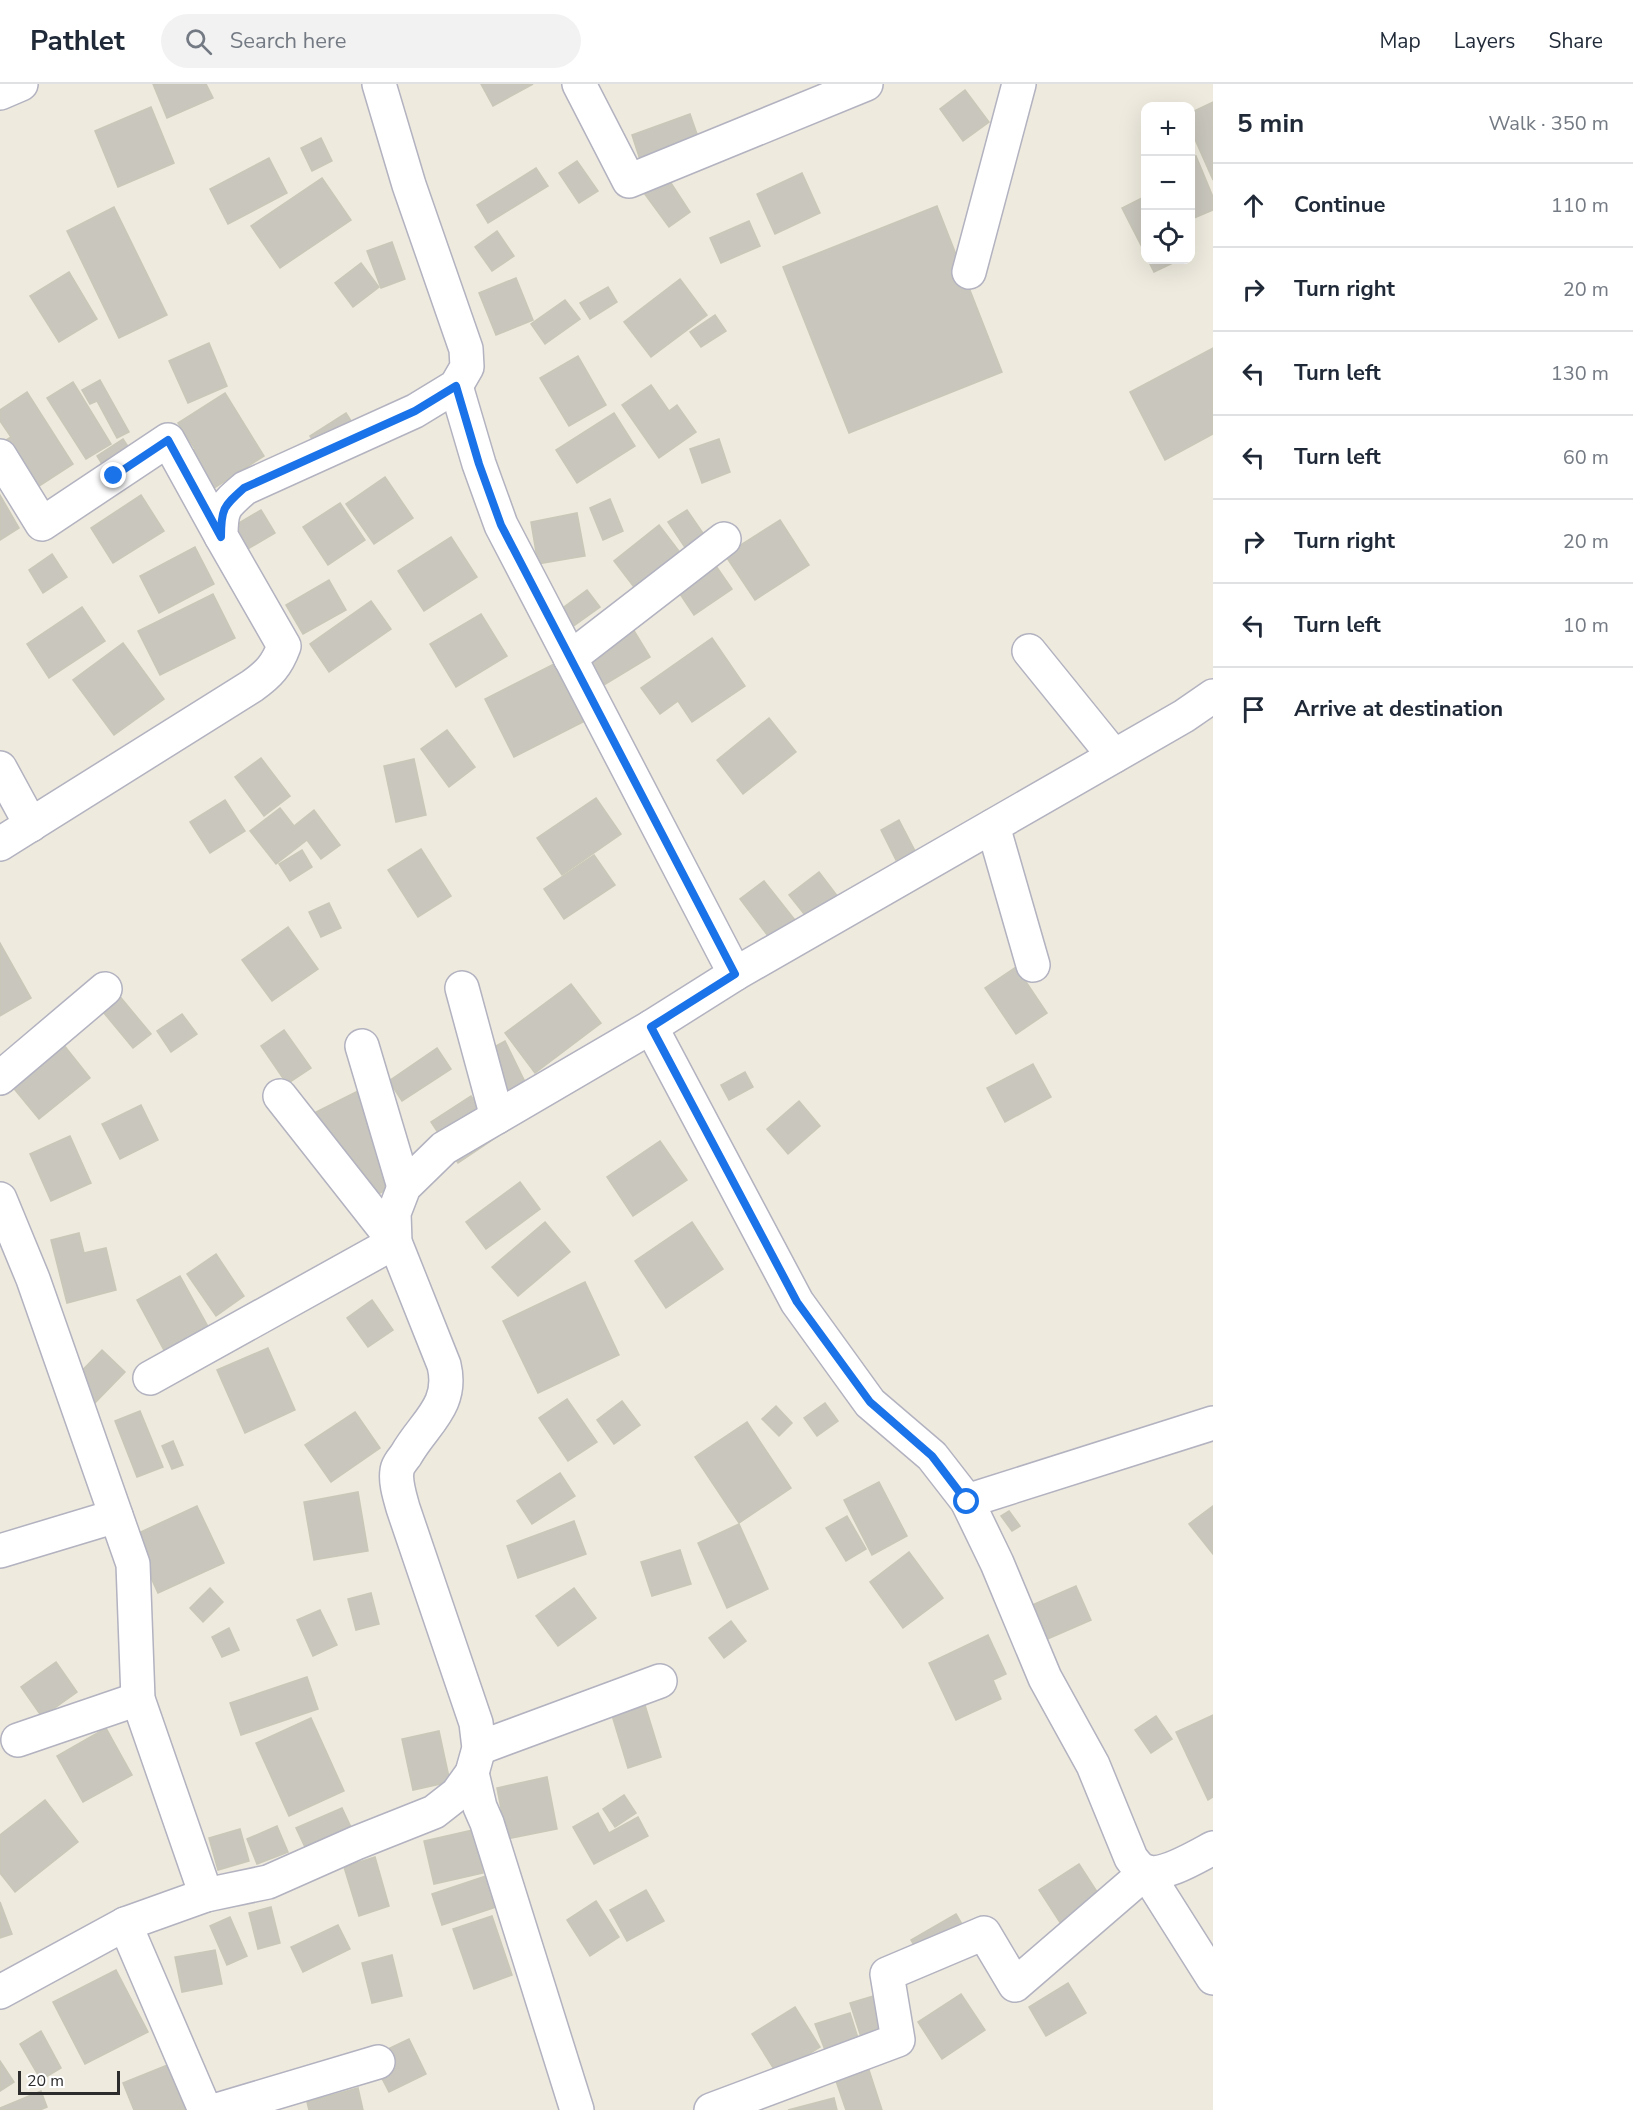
<!DOCTYPE html>
<html lang="en">
<head>
<meta charset="utf-8">
<style>
  body { margin:0; font-family:"Nunito Sans",sans-serif; background:#f2f2f3; color:#1f2937 }
  .controls { position:absolute; right:18px; top:18px; display:grid; overflow:hidden; border-radius:12px; box-shadow:0 6px 24px #0002 }
  .controls button { width:54px; height:54px; display:grid; place-items:center; padding:0; border:0; border-bottom:2px solid #e0e1e3; background:#fff; color:#1f2937; font:30px sans-serif }
  .scale { position:absolute; left:18px; bottom:15px; width:102px; box-sizing:border-box; padding-left:6px; border:3px solid #2c2c2c; border-top:0; font-size:16px; line-height:21px; white-space:nowrap; color:#2c2c2c; -webkit-text-stroke:4px #fff; paint-order:stroke }
  .stop { position:absolute; width:18px; height:18px; margin:-14px; border:4px solid #1a73e8; border-radius:50%; background:#fff }
  .stop.end { background:#1a73e8; border-color:#fff; box-shadow:0 2px 6px #0008 }
  .list { margin:0; padding:0; list-style:none }
  h2 { display:flex; justify-content:space-between; align-items:center; height:78px; margin:0; padding:0 24px; font-size:26px }
  h2 small { font-size:20px; font-weight:400; color:#747a83 }
  .list li { display:grid; grid-template-columns:39px 1fr auto; gap:18px; align-items:center; box-sizing:border-box; height:84px; padding:0 24px; border-top:2px solid #e0e1e3 }
  .list b { display:block; font-size:22px; white-space:nowrap }
  .list em { font-size:20px; font-style:normal; color:#747a83 }
  .icon { flex:none; width:33px; height:33px; fill:none; stroke:currentColor; stroke-width:2; stroke-linecap:round; stroke-linejoin:round }
  .map { position:relative; flex:none; width:1213px; height:2026px; overflow:hidden }
  header { display:flex; align-items:center; gap:36px; box-sizing:border-box; height:84px; padding:0 30px; background:#fff; border-bottom:2px solid #e0e1e3 }
  header strong { font-size:28px }
  nav { display:flex; gap:33px; margin-inline-start:auto; font-size:21px }
  .search { width:420px; height:54px; background:#f2f2f3; display:flex; align-items:center; gap:15px; box-sizing:border-box; padding:0 21px; border-radius:33px; color:#747a83; font-size:22px }
  main { display:flex }
  aside { flex:1; background:#fff }
  .map>svg:first-child { display:block }
</style>
</head>
<body>
<header>
<strong>Pathlet</strong>
<div class="search"><svg class="icon" aria-label="search" viewBox="0 0 24 24"><circle cx="10" cy="10" r="6"/><path d="M15 15l6 6"/></svg>Search here</div>
<nav><a>Map</a><a>Layers</a><a>Share</a></nav>
</header>
<main>
<div class="map">
<svg width="1213" height="2026" viewBox="0 0 1213 2026">
  <rect width="100%" height="100%" fill="#eeeade"/>
  <g fill="#c9c7bd" stroke="#c9c7b7" stroke-width="1.5">
    <polygon points="153,0 206,0 213,14 167,34"/>
    <polygon points="481,0 533,0 493,22"/>
    <polygon points="965,6 989,38 963,57 940,25"/>
    <polygon points="1213,18 1213,96 1190,44 1190,29"/>
    <polygon points="151,23 174,79 118,103 95,47"/>
    <polygon points="690,30 704,70 645,91 632,51"/>
    <polygon points="321,54 332,77 312,87 301,64"/>
    <polygon points="1196,72 1213,113 1213,126 1194,134 1190,126 1190,74"/>
    <polygon points="269,74 287,109 228,140 210,105"/>
    <polygon points="577,77 598,107 579,119 559,89"/>
    <polygon points="536,84 548,102 488,139 477,121"/>
    <polygon points="802,89 820,129 775,150 757,110"/>
    <polygon points="667,93 690,128 669,143 644,109"/>
    <polygon points="322,94 351,136 280,184 251,142"/>
    <polygon points="1146,112 1146,171 1122,124"/>
    <polygon points="937,122 1002,288 849,349 783,183"/>
    <polygon points="114,123 167,231 119,254 67,147"/>
    <polygon points="749,137 760,162 721,179 710,154"/>
    <polygon points="497,147 514,172 492,187 475,163"/>
    <polygon points="392,158 405,195 381,204 367,167"/>
    <polygon points="1148,176 1179,176 1154,188"/>
    <polygon points="361,179 379,203 353,223 335,199"/>
    <polygon points="69,188 97,235 59,258 30,212"/>
    <polygon points="516,194 533,236 496,251 479,209"/>
    <polygon points="680,195 707,231 651,273 624,238"/>
    <polygon points="608,203 617,218 590,235 580,219"/>
    <polygon points="565,216 580,235 545,260 531,240"/>
    <polygon points="715,231 726,247 701,263 690,248"/>
    <polygon points="209,259 227,302 188,319 169,277"/>
    <polygon points="1213,264 1213,350 1165,376 1130,308"/>
    <polygon points="578,272 606,321 569,342 540,294"/>
    <polygon points="100,296 129,348 117,354 97,317 90,320 82,306"/>
    <polygon points="73,298 111,360 86,375 47,314"/>
    <polygon points="651,301 669,327 677,321 696,348 659,374 622,321"/>
    <polygon points="27,308 73,380 27,410 0,360 11,353 0,337 0,326"/>
    <polygon points="225,309 264,372 208,408 185,371 195,365 178,339"/>
    <polygon points="346,329 363,356 328,379 310,352"/>
    <polygon points="614,329 635,362 577,399 556,366"/>
    <polygon points="123,355 139,379 112,396 97,372"/>
    <polygon points="719,355 730,388 702,399 690,365"/>
    <polygon points="385,393 413,434 374,460 346,420"/>
    <polygon points="0,411 19,444 0,456"/>
    <polygon points="141,411 164,447 113,479 91,444"/>
    <polygon points="610,415 623,447 603,456 590,424"/>
    <polygon points="340,419 365,456 328,481 303,443"/>
    <polygon points="261,426 275,449 246,466 232,443"/>
    <polygon points="687,426 707,455 688,468 668,438"/>
    <polygon points="577,429 585,472 538,480 531,438"/>
    <polygon points="780,436 809,481 755,516 725,471"/>
    <polygon points="659,441 682,471 637,507 614,477"/>
    <polygon points="451,453 477,493 424,527 398,487"/>
    <polygon points="195,463 214,500 159,529 140,492"/>
    <polygon points="707,469 732,505 694,531 670,495"/>
    <polygon points="52,470 67,493 43,509 29,486"/>
    <polygon points="329,496 346,526 303,550 286,521"/>
    <polygon points="587,506 600,523 568,546 556,529"/>
    <polygon points="213,510 235,554 160,591 138,547"/>
    <polygon points="371,517 391,545 329,588 310,560"/>
    <polygon points="82,523 105,557 49,594 27,560"/>
    <polygon points="481,530 507,572 456,603 430,560"/>
    <polygon points="625,532 650,573 594,607 569,567"/>
    <polygon points="712,554 745,602 692,638 678,617 660,630 641,604"/>
    <polygon points="123,559 164,615 114,651 73,596"/>
    <polygon points="558,578 587,636 514,673 485,615"/>
    <polygon points="769,634 796,668 743,710 717,676"/>
    <polygon points="447,646 475,683 449,703 421,665"/>
    <polygon points="261,674 290,712 264,732 235,693"/>
    <polygon points="414,675 426,731 396,738 384,682"/>
    <polygon points="596,714 621,750 562,791 537,754"/>
    <polygon points="225,716 245,747 210,769 190,738"/>
    <polygon points="280,724 294,742 314,726 340,761 321,775 307,756 276,780 250,747"/>
    <polygon points="899,736 915,767 896,776 881,746"/>
    <polygon points="421,765 451,812 418,833 388,786"/>
    <polygon points="302,766 312,783 290,797 279,780"/>
    <polygon points="594,771 615,801 564,835 544,805"/>
    <polygon points="819,788 845,822 816,845 789,811"/>
    <polygon points="764,797 799,841 774,860 740,815"/>
    <polygon points="329,819 341,844 321,853 309,828"/>
    <polygon points="288,843 318,885 272,917 242,876"/>
    <polygon points="0,859 31,914 0,932"/>
    <polygon points="1016,883 1047,929 1016,950 985,904"/>
    <polygon points="571,900 601,939 535,989 505,949"/>
    <polygon points="117,909 151,950 133,964 99,923"/>
    <polygon points="182,930 197,950 171,968 157,947"/>
    <polygon points="284,946 311,984 287,1000 261,962"/>
    <polygon points="59,955 90,994 39,1035 7,996"/>
    <polygon points="505,957 526,1000 507,1010 485,968"/>
    <polygon points="437,964 451,985 402,1017 389,997"/>
    <polygon points="1033,980 1051,1013 1005,1038 987,1004"/>
    <polygon points="745,988 753,1003 729,1016 721,1001"/>
    <polygon points="366,1003 411,1094 374,1112 362,1086 347,1093 314,1029"/>
    <polygon points="471,1012 498,1052 458,1079 431,1038"/>
    <polygon points="799,1017 820,1042 788,1070 767,1045"/>
    <polygon points="141,1021 158,1056 120,1075 102,1040"/>
    <polygon points="70,1052 91,1099 51,1117 30,1070"/>
    <polygon points="660,1057 687,1096 633,1132 607,1093"/>
    <polygon points="520,1098 540,1125 486,1165 466,1138"/>
    <polygon points="545,1138 570,1168 518,1212 492,1183"/>
    <polygon points="692,1138 723,1185 666,1224 635,1177"/>
    <polygon points="79,1149 84,1169 106,1164 116,1206 67,1219 51,1156"/>
    <polygon points="216,1170 244,1212 216,1232 187,1190"/>
    <polygon points="180,1192 216,1257 172,1281 137,1216"/>
    <polygon points="585,1198 619,1271 538,1309 503,1237"/>
    <polygon points="372,1216 393,1246 368,1263 347,1234"/>
    <polygon points="268,1264 295,1326 245,1349 217,1286"/>
    <polygon points="102,1266 125,1288 92,1322 69,1300"/>
    <polygon points="567,1315 597,1358 568,1377 539,1334"/>
    <polygon points="622,1317 640,1341 614,1360 597,1336"/>
    <polygon points="825,1319 838,1337 817,1352 804,1334"/>
    <polygon points="776,1322 792,1339 779,1352 762,1335"/>
    <polygon points="140,1327 163,1383 137,1393 115,1337"/>
    <polygon points="355,1328 380,1364 331,1398 305,1361"/>
    <polygon points="747,1338 791,1404 739,1439 695,1373"/>
    <polygon points="173,1357 183,1381 172,1385 162,1362"/>
    <polygon points="560,1389 575,1412 532,1440 517,1417"/>
    <polygon points="879,1398 907,1452 872,1471 844,1416"/>
    <polygon points="358,1408 368,1467 314,1476 304,1418"/>
    <polygon points="197,1422 224,1479 158,1509 132,1452"/>
    <polygon points="1213,1422 1213,1470 1189,1440"/>
    <polygon points="1009,1427 1020,1442 1012,1447 1001,1432"/>
    <polygon points="847,1432 866,1465 846,1477 826,1444"/>
    <polygon points="574,1437 586,1470 518,1494 507,1462"/>
    <polygon points="739,1440 768,1505 727,1524 698,1459"/>
    <polygon points="680,1466 691,1500 652,1512 641,1478"/>
    <polygon points="909,1468 943,1514 903,1544 870,1498"/>
    <polygon points="1076,1502 1091,1536 1036,1560 1021,1526"/>
    <polygon points="210,1504 223,1518 203,1538 190,1524"/>
    <polygon points="574,1504 596,1534 558,1562 536,1532"/>
    <polygon points="371,1509 379,1540 356,1546 348,1515"/>
    <polygon points="320,1526 337,1561 313,1572 297,1536"/>
    <polygon points="731,1537 746,1557 724,1574 709,1554"/>
    <polygon points="229,1544 239,1566 222,1573 212,1553"/>
    <polygon points="988,1551 1006,1590 993,1596 1001,1615 956,1636 929,1579"/>
    <polygon points="56,1578 77,1608 42,1633 21,1603"/>
    <polygon points="307,1593 318,1625 241,1651 230,1619"/>
    <polygon points="644,1618 661,1673 628,1684 611,1628"/>
    <polygon points="1213,1631 1213,1713 1208,1716 1176,1648"/>
    <polygon points="1156,1632 1172,1655 1151,1669 1135,1646"/>
    <polygon points="311,1634 344,1707 289,1732 256,1659"/>
    <polygon points="106,1644 132,1691 83,1718 57,1672"/>
    <polygon points="439,1647 450,1698 413,1706 402,1655"/>
    <polygon points="547,1693 557,1745 507,1755 497,1704"/>
    <polygon points="624,1711 636,1729 615,1743 603,1725"/>
    <polygon points="45,1716 78,1758 15,1808 0,1789 0,1751"/>
    <polygon points="342,1724 351,1743 305,1763 296,1744"/>
    <polygon points="598,1729 609,1749 638,1733 648,1752 594,1780 573,1743"/>
    <polygon points="277,1742 288,1768 257,1780 247,1755"/>
    <polygon points="240,1745 249,1777 218,1786 209,1754"/>
    <polygon points="473,1746 483,1789 434,1800 424,1757"/>
    <polygon points="375,1773 389,1822 359,1832 344,1783"/>
    <polygon points="1079,1780 1101,1814 1061,1840 1039,1806"/>
    <polygon points="489,1791 499,1822 442,1841 432,1810"/>
    <polygon points="646,1806 664,1837 627,1857 610,1826"/>
    <polygon points="596,1817 619,1853 590,1872 567,1836"/>
    <polygon points="0,1818 12,1850 0,1854"/>
    <polygon points="271,1823 280,1859 258,1865 249,1829"/>
    <polygon points="956,1830 975,1862 930,1888 911,1856"/>
    <polygon points="492,1832 512,1891 474,1905 453,1845"/>
    <polygon points="230,1833 247,1872 227,1881 210,1842"/>
    <polygon points="338,1841 350,1865 303,1888 291,1863"/>
    <polygon points="215,1866 222,1900 182,1908 175,1873"/>
    <polygon points="392,1871 402,1912 372,1919 362,1879"/>
    <polygon points="116,1886 148,1948 85,1980 53,1918"/>
    <polygon points="1068,1899 1086,1929 1046,1952 1029,1923"/>
    <polygon points="961,1910 985,1946 942,1975 918,1938"/>
    <polygon points="877,1911 889,1948 862,1956 850,1919"/>
    <polygon points="795,1923 820,1963 777,1990 752,1950"/>
    <polygon points="850,1929 858,1954 825,1966 815,1940"/>
    <polygon points="41,1947 61,1984 41,1996 20,1960"/>
    <polygon points="409,1955 426,1990 389,2008 371,1973"/>
    <polygon points="0,1977 14,1998 0,2007"/>
    <polygon points="170,1980 188,2026 134,2026 123,1999"/>
    <polygon points="868,1983 882,2026 846,2026 835,1994"/>
    <polygon points="358,2004 363,2026 309,2026 307,2018"/>
    <polygon points="41,2007 47,2023 40,2026 0,2026 0,2024"/>
    <polygon points="834,2014 837,2026 788,2026"/>
  </g>
  <g fill="none" stroke-linecap="round" stroke-linejoin="round">
    <defs>
      <g id="minor">
        <polyline points="579,0 629,97 866,0"/>
        <polyline points="0,9 21,0"/>
        <polyline points="969,188 1019,0"/>
        <polyline points="0,372 42,440 168,356 221,452"/>
        <polyline points="1029,567 1114,672"/>
        <polyline points="570,574 724,455"/>
        <polyline points="0,684 31,741"/>
        <polyline points="993,742 1033,881"/>
        <path d="M0,760L252,602C269,590 277,581 284,562L221,452C221,424 224,422 245,404L415,327L456,302L467,283L466,265L409,101L379,0"/>
        <polyline points="735,890 1184,632 1213,612"/>
        <polyline points="462,904 497,1033"/>
        <path d="M651,943L797,1218L870,1319L932,1372L967,1417L997,1479L1045,1594L1093,1681L1131,1774C1135,1779 1139,1785 1145,1787C1162,1794 1198,1772 1213,1764"/>
        <polyline points="362,962 404,1103"/>
        <polyline points="0,994 105,905"/>
        <polyline points="0,1115 33,1195 133,1480 138,1615 206,1811"/>
        <polyline points="150,1294 395,1158 280,1012"/>
        <polyline points="967,1417 1213,1339"/>
        <polyline points="0,1467 116,1432"/>
        <polyline points="18,1656 138,1615"/>
        <polyline points="479,1664 660,1597"/>
        <polyline points="472,1689 480,1723 487,1739 577,2026"/>
        <polyline points="125,1840 205,2026"/>
        <path d="M0,1908L125,1840L206,1811L268,1798L356,1759L434,1728L457,1710L472,1689L479,1664L476,1639L403,1424C400,1413 395,1398 397,1387C397,1382 403,1375 406,1371C424,1339 454,1322 444,1281L395,1158L394,1129L404,1103L444,1064L651,943L735,890L501,441L479,380L456,302"/>
        <polyline points="217,2026 378,1978"/>
        <polyline points="711,2026 898,1956 887,1890 984,1849 1015,1901 1146,1788 1213,1894"/>
      </g>
    </defs>
    <use href="#minor" stroke="#b2b2c0" stroke-width="36"/>
    <use href="#minor" stroke="#fff" stroke-width="33"/>
  </g>
  <g fill="none" stroke-linecap="round" stroke-linejoin="round">
    <path stroke="#1a73e8" stroke-width="8" d="M114,392L168,356L221,453C221,424 224,422 244,404L415,327L456,302L479,380L501,441L735,890L651,943L797,1218L870,1318L932,1372L967,1418"/>
  </g>
</svg>
<div class="controls">
<button>+</button>
<button>−</button>
<button><svg class="icon" aria-label="locate" viewBox="0 0 24 24"><circle cx="12" cy="12" r="6"/><path d="M12 2v4M12 18v4M2 12h4M18 12h4"/></svg></button>
</div>
<div class="scale">20 m</div>
<div class="stop" style="left:967px;top:1418px"></div>
<div class="stop end" style="left:114px;top:392px"></div>
</div>
<aside>
<h2>5 min<small>Walk · 350 m</small></h2>
<ul class="list">
<li><svg class="icon" aria-label="ahead" viewBox="0 0 24 24"><path d="M12 20V5M6 11l6-6 6 6"/></svg><div><b>Continue</b></div><em>110 m</em></li>
<li><svg class="icon" aria-label="right" viewBox="0 0 24 24"><path d="M7 20v-9h11M14 6l5 5-5 5"/></svg><div><b>Turn right</b></div><em>20 m</em></li>
<li><svg class="icon" aria-label="left" viewBox="0 0 24 24"><path d="M17 20v-9H6M10 6l-5 5 5 5"/></svg><div><b>Turn left</b></div><em>130 m</em></li>
<li><svg class="icon" aria-label="left" viewBox="0 0 24 24"><path d="M17 20v-9H6M10 6l-5 5 5 5"/></svg><div><b>Turn left</b></div><em>60 m</em></li>
<li><svg class="icon" aria-label="right" viewBox="0 0 24 24"><path d="M7 20v-9h11M14 6l5 5-5 5"/></svg><div><b>Turn right</b></div><em>20 m</em></li>
<li><svg class="icon" aria-label="left" viewBox="0 0 24 24"><path d="M17 20v-9H6M10 6l-5 5 5 5"/></svg><div><b>Turn left</b></div><em>10 m</em></li>
<li><svg class="icon" aria-label="arrive" viewBox="0 0 24 24"><path d="M6 21V4h12l-3 4 3 4H6"/></svg><div><b>Arrive at destination</b></div></li>
</ul>
</aside>
</main>
</body>
</html>
